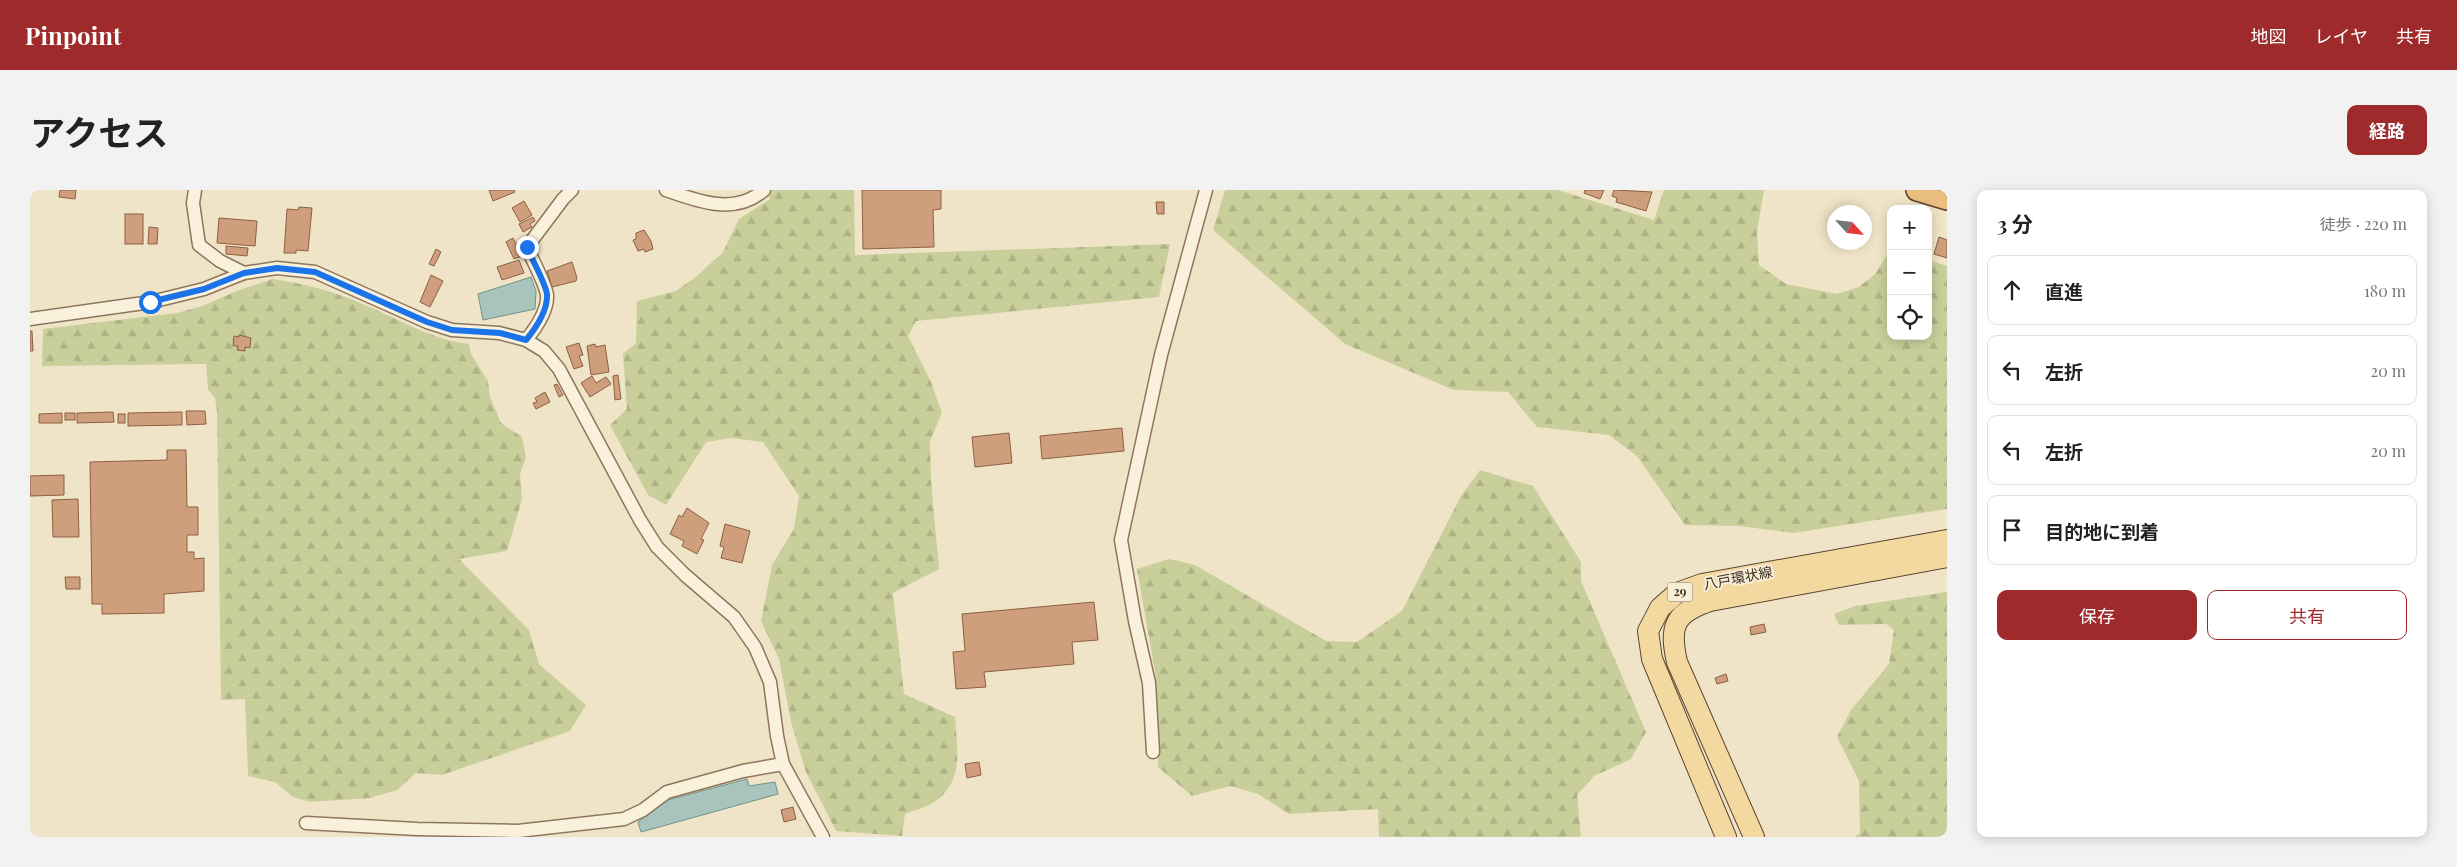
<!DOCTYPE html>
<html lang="ja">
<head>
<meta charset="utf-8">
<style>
  body { margin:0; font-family:"Playfair Display","Noto Sans JP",serif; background:#f2f2f2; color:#222 }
  .controls { position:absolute; right:15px; top:15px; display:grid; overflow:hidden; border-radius:10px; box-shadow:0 2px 12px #0003 }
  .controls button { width:45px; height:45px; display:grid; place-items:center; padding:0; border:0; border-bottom:1px solid #e0e0e0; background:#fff; color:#222; font:25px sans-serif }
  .compass { position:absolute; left:1797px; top:15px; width:45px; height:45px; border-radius:50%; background:#fff; box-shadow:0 2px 12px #0003; rotate:117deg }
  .stop { position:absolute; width:15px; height:15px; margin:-11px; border:4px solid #1a73e8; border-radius:50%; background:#fff }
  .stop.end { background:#1a73e8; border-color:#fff; box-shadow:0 1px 5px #0008 }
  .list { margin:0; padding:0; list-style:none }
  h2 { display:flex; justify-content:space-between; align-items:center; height:65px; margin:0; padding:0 20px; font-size:21px }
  h2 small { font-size:16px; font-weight:400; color:#767676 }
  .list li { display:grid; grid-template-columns:32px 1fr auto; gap:15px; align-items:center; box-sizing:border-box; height:70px; margin:0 10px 10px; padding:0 10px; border:1px solid #e0e0e0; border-radius:10px }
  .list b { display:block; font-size:19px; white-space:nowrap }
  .list em { font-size:16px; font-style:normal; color:#767676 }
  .actions { display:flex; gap:10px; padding:15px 20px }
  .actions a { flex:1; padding:11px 0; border:1px solid #9e2a2b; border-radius:10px; text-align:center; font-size:18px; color:#9e2a2b }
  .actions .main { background:#9e2a2b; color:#fff }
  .icon { flex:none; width:28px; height:28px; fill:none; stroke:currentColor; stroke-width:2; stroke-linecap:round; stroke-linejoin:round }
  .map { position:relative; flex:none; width:1917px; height:647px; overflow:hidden; border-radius:10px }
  header { display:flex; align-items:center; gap:30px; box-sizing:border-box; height:70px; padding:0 25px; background:#9e2a2b; color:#fff }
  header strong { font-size:24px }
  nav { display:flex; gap:28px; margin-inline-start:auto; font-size:18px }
  .intro { display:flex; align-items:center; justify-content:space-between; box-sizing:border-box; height:120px; padding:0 30px }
  h1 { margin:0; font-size:35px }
  .button { padding:12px 22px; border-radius:10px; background:#9e2a2b; color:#fff; font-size:18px; font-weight:700 }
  main { display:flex; gap:30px; padding:0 30px }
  aside { flex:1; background:#fff; border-radius:10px; box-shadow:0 2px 12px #0003 }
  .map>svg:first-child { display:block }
</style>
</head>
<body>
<header>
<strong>Pinpoint</strong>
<nav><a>地図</a><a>レイヤ</a><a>共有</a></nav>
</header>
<div class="intro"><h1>アクセス</h1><a class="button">経路</a></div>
<main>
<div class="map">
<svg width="1917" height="647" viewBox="0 0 1917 647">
  <defs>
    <pattern id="forest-firs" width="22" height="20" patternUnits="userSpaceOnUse" patternTransform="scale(1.25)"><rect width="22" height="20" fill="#c9cf9b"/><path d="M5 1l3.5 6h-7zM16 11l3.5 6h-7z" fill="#aeb285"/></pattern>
  </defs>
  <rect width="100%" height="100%" fill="#f0e4c8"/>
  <g fill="url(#forest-firs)">
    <path d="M736,0H824L825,65L1140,54L1129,107L886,131L878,146L901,192L912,223L900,251L901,291L909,379L863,403L874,504L925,527C927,557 934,590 907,610C898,617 885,620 875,624L872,646L806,641L776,582L761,532L749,469L731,431L742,375L764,339L769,306L733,252L701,248L676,252L636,315L618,305L580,235L597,219L593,164L606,153L607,111L646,101L667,86L693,62L709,29L740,9Z"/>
    <polygon points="1195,0 1528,0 1624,30 1634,0 1734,0 1727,42 1729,75 1756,94 1806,104 1829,97 1846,83 1861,58 1861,146 1898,146 1898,70 1917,76 1917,319 1763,343 1709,336 1655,335 1607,266 1579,245 1507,237 1478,202 1424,200 1315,154 1183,40"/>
    <path d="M242,89C274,93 306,102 335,115C369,129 402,150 439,154L441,164L458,191L460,207L471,233L492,247L496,267L490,284L492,309L477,361L429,369L499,440L509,474L556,515L540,541L412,585L386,583L367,600L340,608L280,612L263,607L245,592L218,586L215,509L191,510L187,221L185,208L178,200L176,174L12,176L13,139L147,123L172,116L207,101Z"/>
    <polygon points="1450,280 1503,296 1551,372 1551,391 1616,542 1601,569 1564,586 1547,605 1551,647 1349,647 1348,619 1259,624 1228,604 1200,596 1162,606 1128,577 1126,487 1107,379 1139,369 1165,375 1296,451 1327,452 1372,421 1431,306"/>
    <polygon points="1917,402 1917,647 1825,647 1830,643 1829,591 1807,547 1821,520 1859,474 1864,440 1856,434 1809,435 1804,424 1825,416"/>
  </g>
  <g fill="#a9c4bc" stroke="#6f938a">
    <polygon points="501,87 506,101 505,119 453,130 448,104"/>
    <polygon points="717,589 719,596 745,592 748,604 611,642 608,632 638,610"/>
  </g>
  <g fill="#cf9f7d" stroke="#8d5f41">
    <polygon points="30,0 46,0 45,9 29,7"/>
    <polygon points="459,0 484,0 485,2 463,11"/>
    <polygon points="832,0 911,0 911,19 903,20 904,57 833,59"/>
    <polygon points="1555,0 1574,0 1570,9 1554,3"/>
    <polygon points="1584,0 1622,2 1616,21 1586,12 1587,8 1582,6"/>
    <polygon points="494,11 502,25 490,32 482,18"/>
    <polygon points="1126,12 1134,12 1134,24 1127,24"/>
    <polygon points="269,17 282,18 278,61 266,60 266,63 254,63 257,19 268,20"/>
    <rect x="95" y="24" width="18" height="30"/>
    <polygon points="503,27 505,31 500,34 502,37 493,42 489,34"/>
    <polygon points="189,28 227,31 225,56 187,53"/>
    <polygon points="119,37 128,38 127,54 118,54"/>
    <polygon points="614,40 621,51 623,59 615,62 614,59 608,61 603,50 606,49 606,43"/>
    <polygon points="1909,47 1917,50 1917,68 1904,64"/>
    <polygon points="483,48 492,66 484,69 476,52"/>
    <polygon points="196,56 218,58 217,66 196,64"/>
    <polygon points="406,59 411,62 404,76 399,74"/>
    <polygon points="489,70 494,83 472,90 467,77"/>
    <polygon points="542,72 547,88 546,91 522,97 517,81"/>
    <polygon points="401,85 413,91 400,117 390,112"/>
    <polygon points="0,141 2,141 3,161 0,161"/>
    <polygon points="209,145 221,148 220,158 215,157 215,161 207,160 208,156 203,156 204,146 209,147"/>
    <polygon points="549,153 553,165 549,166 553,176 544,179 536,157"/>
    <polygon points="565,154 566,157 575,155 579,182 561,185 557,156"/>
    <polygon points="588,185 591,209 585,210 583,186"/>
    <polygon points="562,186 566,193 576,187 581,194 560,207 551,193"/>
    <polygon points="527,194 533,205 529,207 524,195"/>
    <polygon points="515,202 520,212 506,219 503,213 507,212 505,208"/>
    <polygon points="156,221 175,221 176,234 157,235"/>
    <polygon points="83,222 84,232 47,233 47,223"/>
    <polygon points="152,222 152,235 98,236 98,223"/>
    <polygon points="32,223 32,233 9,233 9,224"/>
    <rect x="35" y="223" width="10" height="7"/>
    <rect x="88" y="224" width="7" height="9"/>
    <polygon points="1092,238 1094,261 1012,269 1010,246"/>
    <polygon points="979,243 982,273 945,277 942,247"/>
    <polygon points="137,260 156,260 157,317 168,317 168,345 157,345 157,362 164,362 164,369 174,368 174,401 134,404 134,423 72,424 72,414 62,414 60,272 137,270"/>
    <polygon points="34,285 34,305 0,306 0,286"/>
    <polygon points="48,309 49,347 23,347 22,310"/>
    <polygon points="657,318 679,333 671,349 674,350 667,364 652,356 654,351 640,344 649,325 652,327"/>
    <polygon points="695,334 720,341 712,373 691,368 694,357 690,356"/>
    <polygon points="35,387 50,387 50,399 36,399"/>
    <polygon points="1064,412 1068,450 1042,452 1044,474 954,482 956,497 926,499 923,462 935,461 932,424"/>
    <polygon points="1734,434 1736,442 1721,445 1720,437"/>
    <polygon points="1696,484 1698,491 1687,494 1685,488"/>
    <polygon points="949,572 951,585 937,588 935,574"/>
    <polygon points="763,617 766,629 754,632 751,620"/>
  </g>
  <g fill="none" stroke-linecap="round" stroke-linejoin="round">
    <defs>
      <g id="minor">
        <polyline points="165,0 163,13 169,55 190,71 214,83"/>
        <path d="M636,0C667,11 705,26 734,0"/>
        <polyline points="0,129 121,112 174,99 214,83 247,78 285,82 397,132 422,140 469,143 496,150 514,161 529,179 610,330 627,357 655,385 704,427 725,457 740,492 747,546 753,574 793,647"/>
        <path d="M496,150C505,139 518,120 517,105C515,92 502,70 497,57L533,9L542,0"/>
        <polyline points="1123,562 1119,493 1105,431 1091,350 1131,165 1176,0"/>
        <polyline points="276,633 387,639 488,641 594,629 613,620 637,602 713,581 753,574"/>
      </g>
      <g id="primary">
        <polyline points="1696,647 1622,469 1618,441 1630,418 1647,403 1672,394 1917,350"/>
        <path d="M1724,647L1647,472C1639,436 1644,423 1680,411L1917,367"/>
      </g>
      <polyline id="trunk" points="1887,0 1917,9"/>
    </defs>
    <use href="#minor" stroke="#8d765c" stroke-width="15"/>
    <use href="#primary" stroke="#5b4430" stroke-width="22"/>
    <use href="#trunk" stroke="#5b4430" stroke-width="24"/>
    <use href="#minor" stroke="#faf1dc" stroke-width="12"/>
    <use href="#primary" stroke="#f3d9a0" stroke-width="20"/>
    <use href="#trunk" stroke="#eabe7c" stroke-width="21"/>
  </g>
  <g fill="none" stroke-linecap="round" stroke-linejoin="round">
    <path stroke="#1a73e8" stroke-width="6" d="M120,112L174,99L214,83L247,78L285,82L397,132L422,140L470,143L496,150C505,139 518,120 517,104C515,92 502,70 497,57"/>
  </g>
  <g text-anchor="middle" stroke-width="4" stroke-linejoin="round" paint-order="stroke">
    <rect fill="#f7eed8" stroke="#756857" stroke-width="1" x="1637.5" y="392.5" width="25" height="19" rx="4"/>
    <g font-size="12" font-weight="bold" fill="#3d2e20">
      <text x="1650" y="406">29</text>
    </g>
    <g font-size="14" fill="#3d2e20" stroke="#f7eed8">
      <text transform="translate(1708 388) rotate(-11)" y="5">八戸環状線</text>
    </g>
  </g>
</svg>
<div class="controls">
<button>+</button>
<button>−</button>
<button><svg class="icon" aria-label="locate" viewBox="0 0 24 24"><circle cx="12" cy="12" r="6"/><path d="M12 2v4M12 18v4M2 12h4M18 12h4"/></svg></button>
</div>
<svg class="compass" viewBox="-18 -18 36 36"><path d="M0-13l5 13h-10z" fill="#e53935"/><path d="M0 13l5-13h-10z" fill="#767676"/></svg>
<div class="stop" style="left:120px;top:112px"></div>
<div class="stop end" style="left:497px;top:57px"></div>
</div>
<aside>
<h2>3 分<small>徒歩 · 220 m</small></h2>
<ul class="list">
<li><svg class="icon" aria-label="ahead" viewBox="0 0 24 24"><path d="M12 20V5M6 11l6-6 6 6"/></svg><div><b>直進</b></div><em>180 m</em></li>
<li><svg class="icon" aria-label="left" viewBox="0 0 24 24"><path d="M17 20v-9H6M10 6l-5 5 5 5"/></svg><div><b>左折</b></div><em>20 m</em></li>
<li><svg class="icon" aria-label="left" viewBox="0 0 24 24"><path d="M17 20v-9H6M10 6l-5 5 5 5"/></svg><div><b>左折</b></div><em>20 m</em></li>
<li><svg class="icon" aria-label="arrive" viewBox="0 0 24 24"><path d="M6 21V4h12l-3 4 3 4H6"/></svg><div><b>目的地に到着</b></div></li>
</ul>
<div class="actions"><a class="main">保存</a><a>共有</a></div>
</aside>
</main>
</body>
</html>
